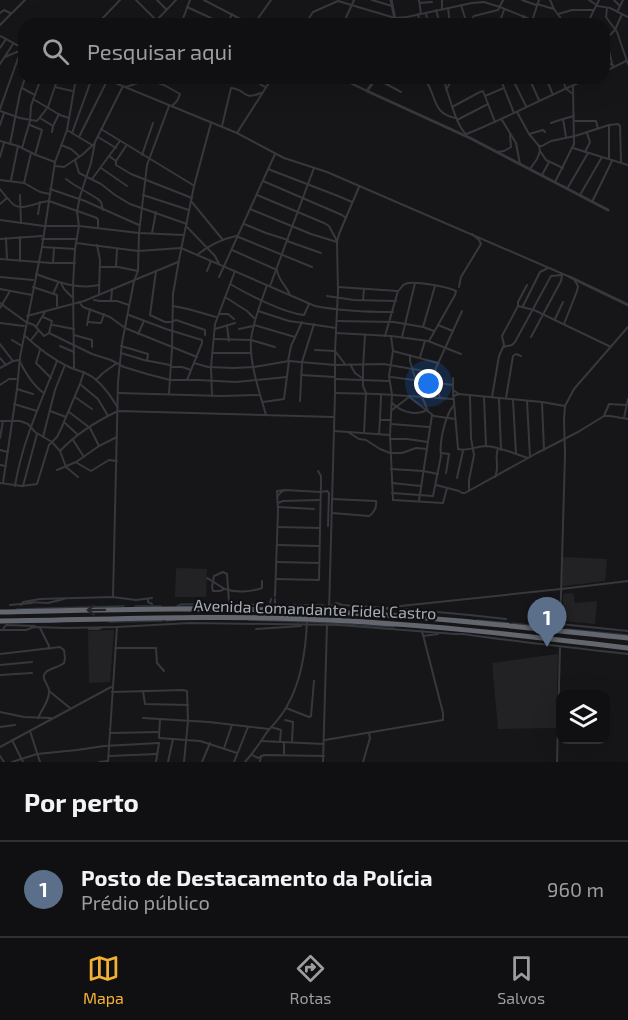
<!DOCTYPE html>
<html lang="pt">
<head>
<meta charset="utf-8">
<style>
  body { margin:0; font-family:"Exo 2",sans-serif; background:#19191b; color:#f1f3f6 }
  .controls { position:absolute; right:18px; bottom:18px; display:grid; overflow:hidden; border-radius:12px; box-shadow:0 6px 24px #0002 }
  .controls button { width:54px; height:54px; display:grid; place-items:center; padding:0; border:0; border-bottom:2px solid #303032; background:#101012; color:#f1f3f6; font:30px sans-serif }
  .you { position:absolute; left:429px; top:384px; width:21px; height:21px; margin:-15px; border:4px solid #fff; border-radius:50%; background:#1a73e8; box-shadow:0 0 0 9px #1a73e833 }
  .badge { display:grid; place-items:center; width:39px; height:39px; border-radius:50%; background:#f2b134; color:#fff; font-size:20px; font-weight:700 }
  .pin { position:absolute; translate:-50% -50px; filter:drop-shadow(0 2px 3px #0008) }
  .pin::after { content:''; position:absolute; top:32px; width:21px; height:18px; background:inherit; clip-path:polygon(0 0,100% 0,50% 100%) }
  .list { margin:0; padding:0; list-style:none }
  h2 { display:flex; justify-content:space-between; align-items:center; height:78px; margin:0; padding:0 24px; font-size:26px }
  h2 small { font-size:20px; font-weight:400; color:#9c9d9f }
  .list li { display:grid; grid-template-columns:39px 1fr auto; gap:18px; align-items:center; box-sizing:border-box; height:96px; padding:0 24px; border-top:2px solid #303032 }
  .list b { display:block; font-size:22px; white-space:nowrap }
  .list p { margin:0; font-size:20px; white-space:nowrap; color:#9c9d9f }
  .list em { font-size:20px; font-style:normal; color:#9c9d9f }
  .icon { flex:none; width:33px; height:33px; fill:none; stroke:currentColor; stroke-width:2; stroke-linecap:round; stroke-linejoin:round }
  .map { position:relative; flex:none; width:628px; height:762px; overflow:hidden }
  .search { position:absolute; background:#101012; box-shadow:0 6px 24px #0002; left:18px; right:18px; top:18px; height:66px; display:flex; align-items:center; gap:15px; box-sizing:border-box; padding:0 21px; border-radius:18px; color:#9c9d9f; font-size:22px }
  .sheet { height:174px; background:#101012 }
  nav { display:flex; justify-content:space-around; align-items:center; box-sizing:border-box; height:84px; border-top:2px solid #303032; background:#101012; font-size:16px; color:#9c9d9f }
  nav a { display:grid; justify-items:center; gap:3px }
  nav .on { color:#f2b134 }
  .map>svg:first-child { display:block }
</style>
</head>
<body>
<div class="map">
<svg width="628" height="762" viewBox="0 0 628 762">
  <rect width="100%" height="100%" fill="#161618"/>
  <g fill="#222225">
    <polygon points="563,557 607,559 605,581 564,586 562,585"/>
    <polygon points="176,568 207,569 206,597 175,597"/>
    <polygon points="573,593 575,603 597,601 595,624 563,621 563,594"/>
    <polygon points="114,630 110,682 89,683 88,631"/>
    <polygon points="558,654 556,728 498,729 492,663"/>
  </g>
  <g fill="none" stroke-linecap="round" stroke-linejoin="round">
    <g stroke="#2c353c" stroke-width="1.5">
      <polyline points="135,606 161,606"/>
      <polyline points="177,606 181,604 323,605 326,606 327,608"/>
      <polyline points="178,606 221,607"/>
      <polyline points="17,609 124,606"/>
      <polyline points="249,620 305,622"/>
      <polyline points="477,620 509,623"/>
      <polyline points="166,621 175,620"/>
      <polyline points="109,622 162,621"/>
      <polyline points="309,622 394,627"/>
      <polyline points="513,623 535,626"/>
      <polyline points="540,626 549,627"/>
      <polyline points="566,629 628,635"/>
    </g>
    <g stroke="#37383d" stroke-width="2">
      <polyline points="136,0 156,20"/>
      <polyline points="157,0 166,9"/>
      <polyline points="204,0 250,24"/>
      <polyline points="372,0 392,6"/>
      <polyline points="419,0 421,14"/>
      <polyline points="442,0 442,9"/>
      <polyline points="522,0 536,5"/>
      <polyline points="550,0 554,9 565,24"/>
      <polyline points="589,0 598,6 610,8 628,17"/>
      <polyline points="614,0 620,6"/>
      <polyline points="420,3 432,2"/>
      <polyline points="537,4 554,9"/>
      <polyline points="461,5 467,24"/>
      <polyline points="187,7 211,18"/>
      <polyline points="448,8 450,24"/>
      <polyline points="607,8 606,17 617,32 628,64"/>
      <polyline points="436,10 440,24"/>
      <polyline points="617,12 623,0"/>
      <polyline points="0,13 4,10 10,13"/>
      <polyline points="426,13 428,24"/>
      <polyline points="418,14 420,24"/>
      <polyline points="558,14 572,10 593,10"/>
      <polyline points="183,20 191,24"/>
      <polyline points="97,24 120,0"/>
      <polyline points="153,24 176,0"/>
      <polyline points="181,24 190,0"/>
      <polyline points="227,24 232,14"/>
      <polyline points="254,24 271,0"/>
      <polyline points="305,24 313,12 338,1 395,18 407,17 472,3 484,2 500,7 542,24"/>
      <polyline points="343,24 354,0"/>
      <polyline points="468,24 474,16 498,10 503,0"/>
      <polyline points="499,24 504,10"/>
      <polyline points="519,24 524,16"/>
      <polyline points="531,24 539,0"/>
      <polyline points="587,24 599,0"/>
      <polyline points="0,25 25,0"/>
      <path d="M0,36C9,40 15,45 24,48"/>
      <polyline points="608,47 613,67"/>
      <polyline points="0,48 6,39"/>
      <polyline points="604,48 607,46 609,36 615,30 622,14"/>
      <polyline points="5,57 19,51"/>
      <polyline points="604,62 613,65"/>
      <polyline points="0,64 13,44"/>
      <polyline points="604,72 626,61"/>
      <polyline points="103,78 237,133 284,158 327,172 570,277"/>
      <polyline points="250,78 265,87"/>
      <polyline points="340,78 367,91"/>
      <polyline points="375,78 401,92"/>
      <path d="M424,78C437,94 431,114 456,118"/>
      <path d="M443,78C448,92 456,126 466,134"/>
      <polyline points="500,78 514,113"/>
      <polyline points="512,78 526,106"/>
      <polyline points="529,78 539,100"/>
      <polyline points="546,78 553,95"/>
      <polyline points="562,78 566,89 573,94"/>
      <polyline points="150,80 164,85 180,94 177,101 172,106"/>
      <polyline points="388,85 393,78"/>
      <polyline points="55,87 72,91"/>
      <polyline points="126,87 153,78"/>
      <polyline points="22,88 35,95"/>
      <polyline points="446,90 450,83 456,78"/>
      <polyline points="485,96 504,88"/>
      <polyline points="33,99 60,115 69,118"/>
      <polyline points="452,107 478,93 483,91 495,122"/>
      <polyline points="0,109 22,47"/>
      <polyline points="0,111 20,118 37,121 48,107 58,78"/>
      <polyline points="517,112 529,134 539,146 540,151 546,160 563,168"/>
      <polyline points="40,118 53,126"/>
      <polyline points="457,120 488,104"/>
      <polyline points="502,120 516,143 520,164"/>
      <polyline points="575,121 596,121 598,129"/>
      <polyline points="551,123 563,119"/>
      <polyline points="0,125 4,113"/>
      <polyline points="30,125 42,130 35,155"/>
      <path d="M222,126L231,88C246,89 242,101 261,93"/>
      <polyline points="101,129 193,185"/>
      <polyline points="67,130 92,145"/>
      <polyline points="52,132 53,126 59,114"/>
      <polyline points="72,133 92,78"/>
      <polyline points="237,133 272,78"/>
      <polyline points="529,134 543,130 545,132"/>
      <path d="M464,135C507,118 547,96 590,78"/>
      <polyline points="79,137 107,81"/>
      <polyline points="98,137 116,148"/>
      <polyline points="566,137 563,119 574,116"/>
      <polyline points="0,141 18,146 36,155 55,162"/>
      <polyline points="10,144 20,93 25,78"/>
      <polyline points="61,145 71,149 79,156"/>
      <polyline points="539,146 542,146 551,141 575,136 609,125 618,124 620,126 621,163"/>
      <polyline points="22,148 30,121 31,106 41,78"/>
      <polyline points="573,148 628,165"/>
      <polyline points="497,152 504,151 511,147 510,135"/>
      <polyline points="585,152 590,142 587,133"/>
      <polyline points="142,155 153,123"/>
      <polyline points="109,156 116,161 116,165 131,174 192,198"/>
      <polyline points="0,157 4,143"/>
      <polyline points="609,158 609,125"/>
      <polyline points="75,160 79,173 101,184 115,195 130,204 187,224"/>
      <polyline points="116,161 126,146"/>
      <polyline points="55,166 64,167 82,155 94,144"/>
      <polyline points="101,168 127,186"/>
      <polyline points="268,169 338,196 352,202"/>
      <polyline points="530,169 537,159 540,151"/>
      <polyline points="542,175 549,162"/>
      <polyline points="66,179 73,184 98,199 101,202 103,210"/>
      <polyline points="92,179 120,141"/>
      <polyline points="0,180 24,183 40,192 50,194"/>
      <polyline points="11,180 18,146"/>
      <polyline points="263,181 342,215 346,218"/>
      <polyline points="555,182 574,144 573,86"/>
      <polyline points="24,183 31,153"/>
      <polyline points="0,189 7,198"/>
      <polyline points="50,189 85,201 139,225"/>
      <polyline points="567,189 588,153"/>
      <polyline points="20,195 21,223"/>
      <polyline points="143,195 189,210"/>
      <polyline points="257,195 324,223 329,226 337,241"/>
      <polyline points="580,195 602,157"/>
      <polyline points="191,201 223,240"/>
      <polyline points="592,202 612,161"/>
      <path d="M0,204L7,198C10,200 11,203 14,205C23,211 40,201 49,201L97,218L98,220V228"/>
      <polyline points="250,209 311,234 337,242"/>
      <polyline points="38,214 40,202"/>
      <polyline points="0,220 44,226 79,226 139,233 184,235"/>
      <polyline points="244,224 266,233 288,240"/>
      <polyline points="186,226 215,256 219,264"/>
      <polyline points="152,233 156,212"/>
      <polyline points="20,237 20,261"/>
      <polyline points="6,238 7,259"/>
      <polyline points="0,239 42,236"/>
      <polyline points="42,239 77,239"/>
      <polyline points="287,241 321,253"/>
      <path d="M76,243L138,251L181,248L315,306C341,311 367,312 393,312"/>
      <polyline points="97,245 100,260 99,293"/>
      <polyline points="42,247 75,249"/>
      <path d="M232,250L277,270C278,280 286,285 290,295"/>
      <path d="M197,255C208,246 222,239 236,236L312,267"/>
      <polyline points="0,259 51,263 75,263"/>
      <polyline points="53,263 54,248"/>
      <polyline points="100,267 118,267 138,271"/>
      <polyline points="116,267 117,249"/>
      <polyline points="156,271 150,315 165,322 171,322 176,320 205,330 205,335"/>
      <polyline points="207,271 211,261"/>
      <path d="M36,274C55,281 77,290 99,285"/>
      <polyline points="0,277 33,280"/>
      <polyline points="219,277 275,154"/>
      <polyline points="61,283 64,289 72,297"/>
      <path d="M230,284C249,295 284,313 304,315L309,304"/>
      <polyline points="270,286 314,168"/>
      <polyline points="33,287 57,295 57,306"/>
      <polyline points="338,287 398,291 385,336"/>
      <polyline points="459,287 461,277 481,244 479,240 472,234"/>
      <polyline points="0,289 32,295"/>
      <path d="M398,291C401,289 402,285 405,284C413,280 448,287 456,291L455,295L429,341"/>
      <polyline points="53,294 58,283"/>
      <polyline points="327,296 354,300 396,301"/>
      <polyline points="225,297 247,311 254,318"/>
      <polyline points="94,300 100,301 117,301 129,305"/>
      <polyline points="363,300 364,289"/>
      <polyline points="111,301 112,289"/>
      <polyline points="79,302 83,307 110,317 125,328 197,357"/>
      <polyline points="0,303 26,322 34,325 44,336 49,333 92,354 111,360 124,367 147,374 170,380 198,380 236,382 287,377"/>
      <polyline points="173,306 188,309 216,317"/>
      <polyline points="518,306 518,302 527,285"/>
      <polyline points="523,306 540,272 548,268"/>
      <polyline points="0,308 10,291"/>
      <polyline points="258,311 289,321 336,328"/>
      <polyline points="219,314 228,314 234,319"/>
      <polyline points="129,315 166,329 202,340 202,343 187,380"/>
      <polyline points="27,316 84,301 178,262"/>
      <polyline points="43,317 52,321 49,333"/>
      <polyline points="555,319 563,302"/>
      <polyline points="337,321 394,322 423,327 434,331"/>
      <polyline points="88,322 101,323 104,314"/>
      <polyline points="0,323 24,326"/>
      <polyline points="564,324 577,291 578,286 574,279"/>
      <polyline points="53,325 74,329"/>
      <polyline points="87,325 90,309"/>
      <polyline points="254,325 295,337"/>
      <polyline points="438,325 453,331"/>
      <polyline points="227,326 229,341"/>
      <polyline points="36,327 45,312"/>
      <polyline points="423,327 435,286"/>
      <polyline points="215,329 235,323"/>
      <polyline points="239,329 253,326"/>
      <polyline points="336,333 391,336 428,341 461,354"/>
      <polyline points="138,334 144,321"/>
      <path d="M24,335C38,348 52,359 69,367C78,371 87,372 95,379C105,387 111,397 118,408"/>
      <polyline points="74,335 92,340 92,347"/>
      <polyline points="391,336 393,351 389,376 392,395 390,435 393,500 443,503 447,488"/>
      <polyline points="402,337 415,283"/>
      <polyline points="531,337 561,281 562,276"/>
      <polyline points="214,339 251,340 275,347"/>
      <polyline points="12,340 22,346"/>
      <polyline points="31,340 38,331"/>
      <polyline points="0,344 13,361"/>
      <polyline points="60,346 74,352"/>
      <polyline points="121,346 148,354 147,361"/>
      <polyline points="503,347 512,345 515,342 551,276 562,275"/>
      <polyline points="40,350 36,363 51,378"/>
      <polyline points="315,350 335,351 345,364"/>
      <polyline points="393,351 438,363"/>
      <polyline points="121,353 144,360 170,365"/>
      <polyline points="212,353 251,353"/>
      <polyline points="410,355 410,361 416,381"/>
      <polyline points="420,357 425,341"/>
      <polyline points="0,358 6,365"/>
      <polyline points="288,361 291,346 302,322"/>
      <polyline points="194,363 208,367 234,368 254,367 289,361 335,365 384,364 435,373"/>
      <polyline points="350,364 355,373 362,378"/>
      <polyline points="171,367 182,367 191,370"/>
      <path d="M0,368L13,361L19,360C25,372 33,386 44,393"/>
      <polyline points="74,369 73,285 75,249 79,226 77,212 80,196 91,163 95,142 123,86"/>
      <polyline points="301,375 335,377"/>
      <polyline points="391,377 453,385"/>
      <polyline points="453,378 453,390 459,394"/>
      <polyline points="335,379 389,381"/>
      <polyline points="96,380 103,373 117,363"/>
      <polyline points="0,385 9,379 16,379"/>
      <polyline points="81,385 98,399 108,416"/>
      <polyline points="437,386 440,398"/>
      <polyline points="17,389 33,394"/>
      <path d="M453,390L458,449C467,452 477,446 486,446C500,447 515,454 528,458"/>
      <polyline points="118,393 222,396 260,395"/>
      <polyline points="335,393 378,394 453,399"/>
      <polyline points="169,394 172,348 173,294 179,260 194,186 211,123"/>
      <polyline points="381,395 380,420 391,420"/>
      <polyline points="212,396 211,367 215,324 235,271"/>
      <polyline points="408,396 434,416 455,419"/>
      <polyline points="453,396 459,394 542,402 565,406"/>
      <polyline points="75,397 92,409"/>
      <polyline points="422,397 428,411"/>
      <polyline points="484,397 486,446"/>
      <polyline points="492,397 499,356 504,345 502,336 518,306 534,310 611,347"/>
      <polyline points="435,398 437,386 435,373 436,368 462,311"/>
      <polyline points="506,398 513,356 516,354 521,356"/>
      <polyline points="499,399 501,450"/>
      <polyline points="513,400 516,454"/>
      <polyline points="300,401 302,362 314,324"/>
      <polyline points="527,401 530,457"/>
      <polyline points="263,402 284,399 289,361"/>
      <polyline points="542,402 544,450"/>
      <path d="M392,403C400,411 414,416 425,411"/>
      <polyline points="14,404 37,411"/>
      <polyline points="392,410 409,397"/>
      <polyline points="50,411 66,417"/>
      <polyline points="69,412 90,428 99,446"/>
      <path d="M266,415C260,394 249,362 251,340C253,321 261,303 267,285"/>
      <polyline points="604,416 609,404 626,405"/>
      <polyline points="624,418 628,399"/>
      <polyline points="0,421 20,421 28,424 35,432 52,442 60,451 66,467 78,477"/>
      <polyline points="65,423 78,435"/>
      <polyline points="391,424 429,427"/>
      <polyline points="334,431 390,435"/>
      <polyline points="348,432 359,439 366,440 380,449 390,453 402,453 416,448 427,449"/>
      <polyline points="364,433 366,393 363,386 363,368 365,335"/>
      <polyline points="379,434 380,420"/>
      <polyline points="43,437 55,390 65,365"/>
      <polyline points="0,438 3,421"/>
      <polyline points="390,439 407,439 428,442"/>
      <polyline points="73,440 84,457"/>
      <polyline points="0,450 8,452"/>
      <path d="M60,451C76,434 97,421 118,411L334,417"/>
      <polyline points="441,453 449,454 446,473"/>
      <polyline points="77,463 91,471 109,460 117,461"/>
      <polyline points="0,465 6,466"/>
      <polyline points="391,469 423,471 438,474"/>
      <polyline points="57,470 76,462 99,446 117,437"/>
      <path d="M495,477C500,466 494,458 498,449"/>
      <polyline points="457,478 463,451"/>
      <polyline points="0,483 22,486 37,484 49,445 57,437 61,429 80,384 84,372"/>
      <polyline points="3,483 17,389 20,357 42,247 55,162 67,130 76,78"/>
      <polyline points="392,483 421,486"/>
      <polyline points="436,485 459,491 462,493 465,493 537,453 578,432 604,416 610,416 628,419"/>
      <path d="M15,486C22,442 41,402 57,361"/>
      <polyline points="23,486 37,434"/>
      <polyline points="469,491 469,480 474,455 471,438 470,396"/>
      <path d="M392,493L433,496L441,456C439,443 445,415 454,405"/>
      <polyline points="278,496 281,492 285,490 321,492 327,491 329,493 328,526"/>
      <polyline points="419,501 432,415"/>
      <polyline points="278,503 283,501 319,500"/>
      <polyline points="278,507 314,509"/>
      <path d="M332,513L369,516C374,513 377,507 376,501L332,499"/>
      <polyline points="278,527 320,528"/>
      <polyline points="277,545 319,546"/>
      <polyline points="277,562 319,563"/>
      <path d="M207,578C213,581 219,586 225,589C236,593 251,592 262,588V581"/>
      <polyline points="276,579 319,580 321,481 321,476 318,471"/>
      <polyline points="224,589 220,591 213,591 212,587 214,576 223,572 227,574 229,602"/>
      <polyline points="275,596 278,511 277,491 285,490"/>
      <polyline points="113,597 118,382 122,343 134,281 138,271 139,233 147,165 169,106"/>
      <polyline points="148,599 148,602 152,604"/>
      <polyline points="28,602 48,603 64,599"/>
      <polyline points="270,603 271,599"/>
      <polyline points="275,603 275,599"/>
      <polyline points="10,605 32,603"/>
      <polyline points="21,605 23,602 40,599 113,597 136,600 152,598"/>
      <path d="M329,607L336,603L343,605C398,609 452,612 506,619"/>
      <polyline points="387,609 391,607 561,589 628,581"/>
      <polyline points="329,612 335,393 335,351 338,291 337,242 339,234 359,187"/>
      <polyline points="560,624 628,631"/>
      <polyline points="40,628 49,646 48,649"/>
      <polyline points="3,629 6,625 35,626"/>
      <polyline points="89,629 98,629 101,628"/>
      <polyline points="256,629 301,626"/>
      <path d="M0,630H26L34,627L65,628L117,627L190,623L339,625L455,634H463C518,642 573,648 628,654"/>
      <polyline points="560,631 565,454 564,420 565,406 574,389 628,327"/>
      <polyline points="423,636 438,634"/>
      <polyline points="115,648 156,648 157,663 164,671"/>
      <path d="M0,654L60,647L64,650L65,658L64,663C59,667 51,668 46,672C40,678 48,684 49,690C50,700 42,709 38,718"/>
      <polyline points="0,665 32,662"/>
      <polyline points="0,675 32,673"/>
      <polyline points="49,691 70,708"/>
      <polyline points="143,691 145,704 188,705"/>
      <polyline points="112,692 183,690 187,691 188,721 184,762"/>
      <polyline points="286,708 309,717 311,716 314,681"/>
      <polyline points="0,712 24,717 51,718"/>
      <polyline points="143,718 209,722 269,729"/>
      <polyline points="285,720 293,722 292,741"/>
      <polyline points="0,727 15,725"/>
      <polyline points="271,727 281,730 280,741"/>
      <polyline points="30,731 40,762"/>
      <polyline points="110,733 159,732"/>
      <polyline points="159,737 160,719"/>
      <polyline points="159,738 200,741 237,753"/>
      <polyline points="12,740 23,762"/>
      <polyline points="325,740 443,720 443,713 422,631"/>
      <polyline points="261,741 324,744"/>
      <polyline points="0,747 111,687"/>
      <polyline points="224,748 232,725"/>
      <polyline points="284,754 284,742"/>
      <polyline points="252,755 258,758 264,755 324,756"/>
      <polyline points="0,756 4,762"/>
      <polyline points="109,756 157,754"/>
      <polyline points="12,762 37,754 77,750 104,746 159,743"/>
      <polyline points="99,762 108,761"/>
      <polyline points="108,762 117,627"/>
      <polyline points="156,762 159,743"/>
      <polyline points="168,762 173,739"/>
      <polyline points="202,762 210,743"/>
      <polyline points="234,762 248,727"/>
      <path d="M245,762C253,753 260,743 267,732C274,724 282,716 287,706C302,680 306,650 307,620"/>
      <polyline points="260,762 261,756"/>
      <polyline points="323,762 327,625"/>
      <polyline points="363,762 370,738 369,733"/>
      <polyline points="557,762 560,648"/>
    </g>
    <g stroke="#37383d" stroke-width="3">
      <polyline points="391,0 396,24"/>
      <polyline points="376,78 367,91 470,138 608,210"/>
      <polyline points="570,277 628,305"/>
    </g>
    <g stroke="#63666e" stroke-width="5">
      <path d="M0,612C103,610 207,607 310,611C416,615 522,627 628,638"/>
      <path d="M0,621C102,620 204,615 306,619C414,623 521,635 628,648"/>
    </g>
  </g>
  <defs><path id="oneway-shaft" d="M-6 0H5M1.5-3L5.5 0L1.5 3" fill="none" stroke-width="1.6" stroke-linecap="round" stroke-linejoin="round" transform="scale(1.5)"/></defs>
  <use stroke="#26262a" href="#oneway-shaft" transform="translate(96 610) rotate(179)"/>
  <g text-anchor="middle" stroke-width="4.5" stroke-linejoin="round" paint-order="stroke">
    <g font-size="16" fill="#a8adb8" stroke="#111113">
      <text transform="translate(315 609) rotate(2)" y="6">Avenida Comandante Fidel Castro</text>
    </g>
  </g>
</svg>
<div class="controls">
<button><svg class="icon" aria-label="layers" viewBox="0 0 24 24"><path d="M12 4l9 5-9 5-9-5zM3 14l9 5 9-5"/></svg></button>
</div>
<div class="you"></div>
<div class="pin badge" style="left:547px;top:647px;background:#5c6f8a">1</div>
<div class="search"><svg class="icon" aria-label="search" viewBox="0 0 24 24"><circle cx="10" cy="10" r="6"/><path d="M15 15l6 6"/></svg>Pesquisar aqui</div>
</div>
<section class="sheet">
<h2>Por perto<small></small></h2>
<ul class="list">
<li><span class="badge" style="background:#5c6f8a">1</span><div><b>Posto de Destacamento da Polícia</b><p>Prédio público</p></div><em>960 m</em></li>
</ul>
</section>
<nav>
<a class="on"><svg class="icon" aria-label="map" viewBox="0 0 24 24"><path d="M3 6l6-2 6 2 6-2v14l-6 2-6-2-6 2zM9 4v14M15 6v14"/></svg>Mapa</a>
<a><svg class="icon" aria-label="directions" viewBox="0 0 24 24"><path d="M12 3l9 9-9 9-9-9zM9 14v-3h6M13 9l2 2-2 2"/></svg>Rotas</a>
<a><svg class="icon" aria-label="saved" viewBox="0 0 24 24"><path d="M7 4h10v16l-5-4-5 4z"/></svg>Salvos</a>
</nav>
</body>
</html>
